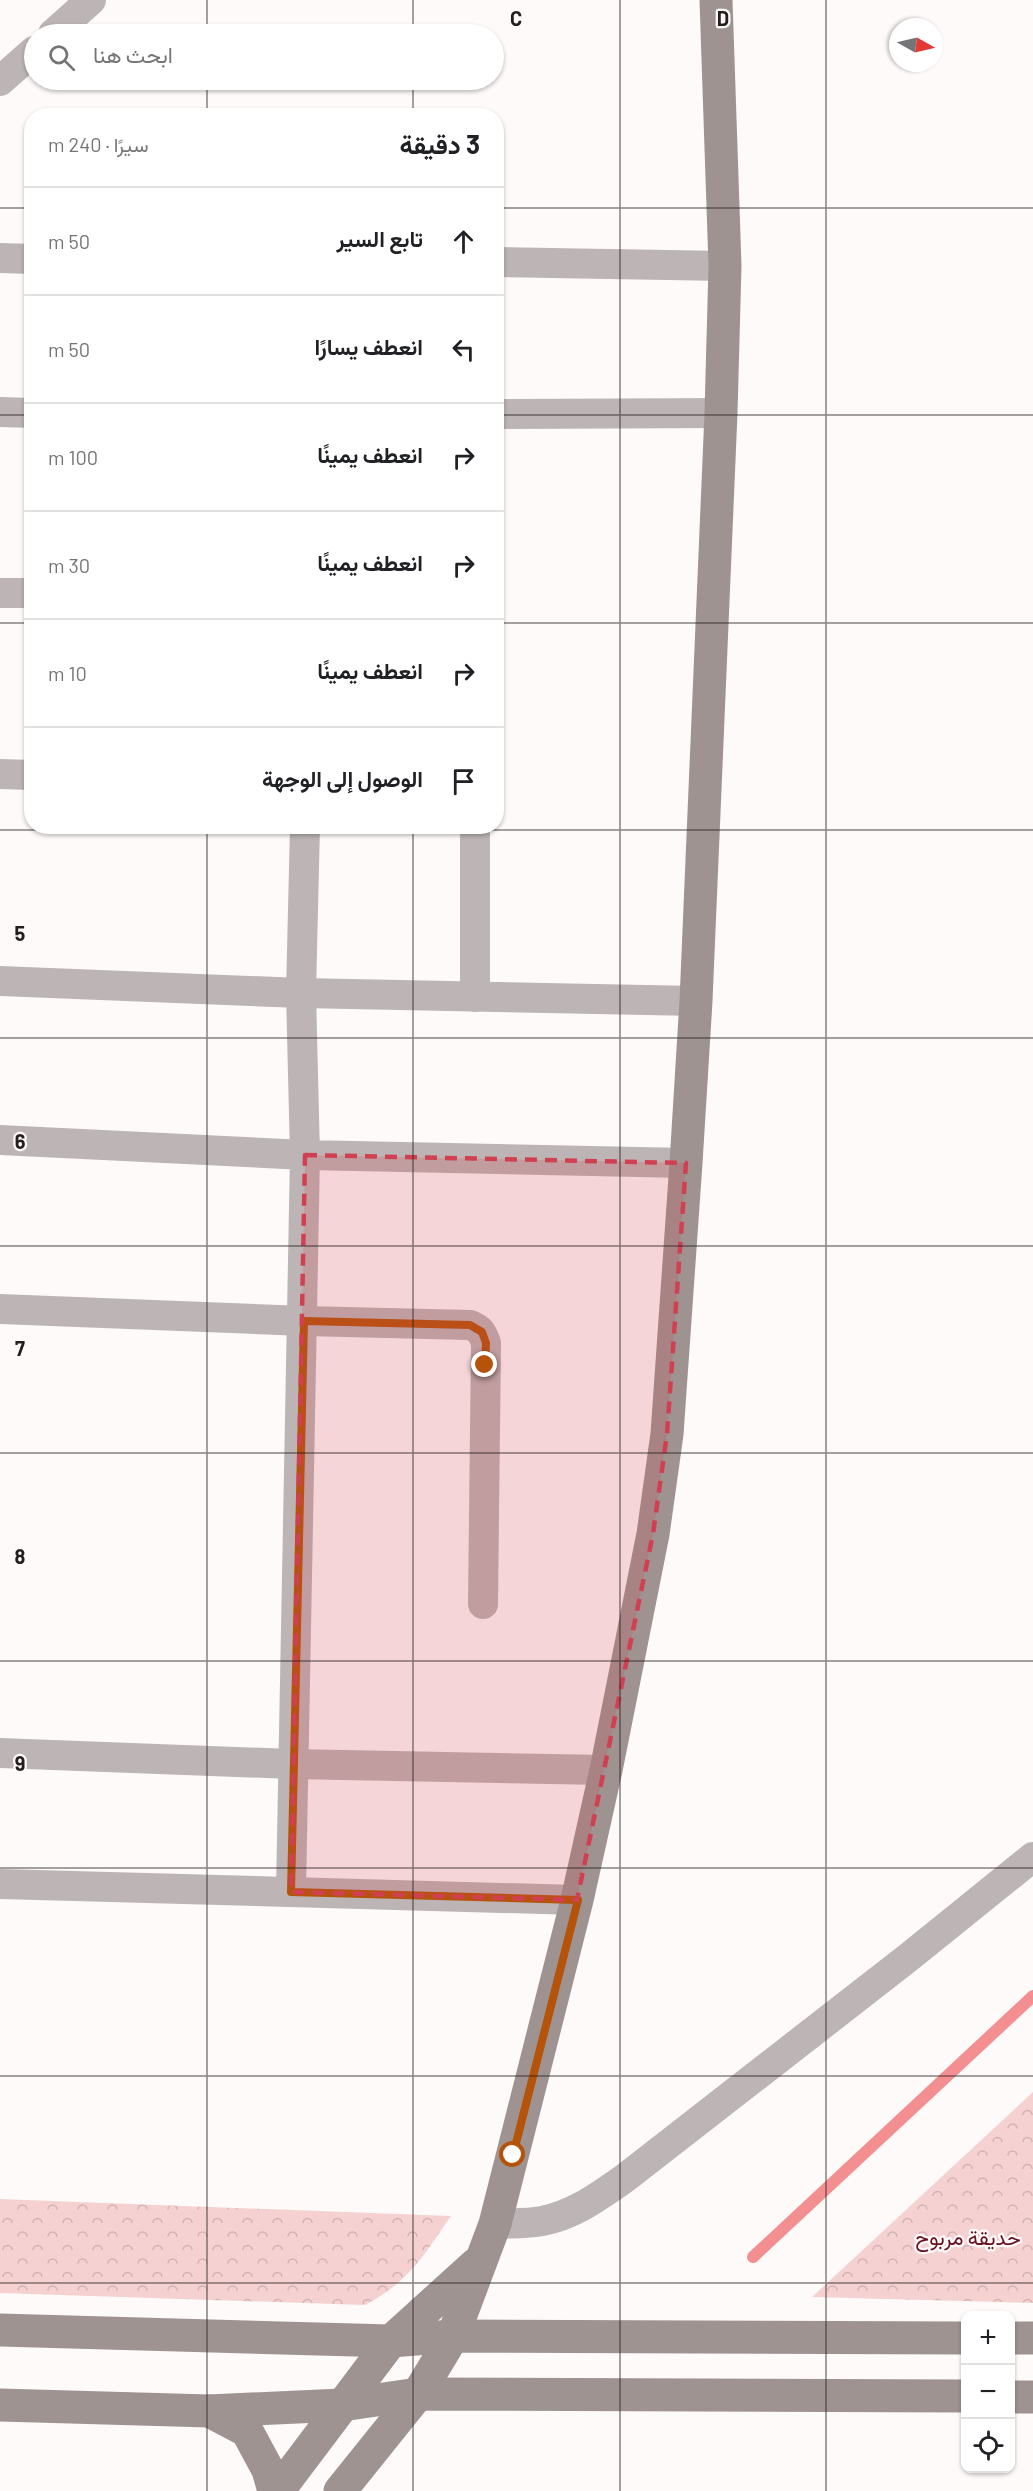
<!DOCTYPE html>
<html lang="ar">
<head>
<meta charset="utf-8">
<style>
  body { margin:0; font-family:Barlow,Vazirmatn,sans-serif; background:#f6f6f6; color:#202124; direction:rtl }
  .controls { position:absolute; right:18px; bottom:18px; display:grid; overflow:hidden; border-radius:12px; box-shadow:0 2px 4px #0004 }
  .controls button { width:54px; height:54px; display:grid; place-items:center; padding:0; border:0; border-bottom:2px solid #e0e0e0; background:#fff; color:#202124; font:30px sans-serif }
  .compass { position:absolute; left:889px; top:18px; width:54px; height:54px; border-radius:50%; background:#fff; box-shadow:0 2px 4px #0004; rotate:98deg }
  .stop { position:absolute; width:18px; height:18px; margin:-14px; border:4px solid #b45309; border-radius:50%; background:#fff }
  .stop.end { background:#b45309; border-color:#fff; box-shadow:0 2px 6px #0008 }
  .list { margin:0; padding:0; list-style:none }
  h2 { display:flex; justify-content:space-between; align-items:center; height:78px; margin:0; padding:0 24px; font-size:26px }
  h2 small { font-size:20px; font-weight:400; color:#757577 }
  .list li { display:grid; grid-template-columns:39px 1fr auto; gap:18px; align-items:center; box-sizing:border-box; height:108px; padding:0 24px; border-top:2px solid #e0e0e0 }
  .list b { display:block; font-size:22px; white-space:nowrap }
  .list em { font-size:20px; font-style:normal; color:#757577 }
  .icon { flex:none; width:33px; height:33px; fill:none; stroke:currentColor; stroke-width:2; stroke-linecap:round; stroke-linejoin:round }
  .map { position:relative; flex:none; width:1033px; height:2491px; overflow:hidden; direction:ltr }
  .search { position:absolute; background:#fff; box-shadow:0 2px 4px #0004; left:24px; top:24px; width:480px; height:66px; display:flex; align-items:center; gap:15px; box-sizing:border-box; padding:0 21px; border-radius:33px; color:#757577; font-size:22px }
  .panel { position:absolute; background:#fff; box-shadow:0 2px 4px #0004; left:24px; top:108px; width:480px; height:726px; border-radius:24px; direction:rtl }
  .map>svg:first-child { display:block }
</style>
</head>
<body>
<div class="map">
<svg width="1033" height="2491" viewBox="0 0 1033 2491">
  <defs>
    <pattern id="park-crowns" width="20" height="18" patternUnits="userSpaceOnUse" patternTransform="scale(1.5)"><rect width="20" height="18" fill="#f5d1d1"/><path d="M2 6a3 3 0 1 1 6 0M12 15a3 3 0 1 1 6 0" fill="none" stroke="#d2b3b3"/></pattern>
  </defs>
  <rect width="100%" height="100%" fill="#fefafa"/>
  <g fill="url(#park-crowns)">
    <polygon points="1033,2092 1033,2303 812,2297"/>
    <path d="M0,2199L451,2216C424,2255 409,2282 365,2305L0,2293Z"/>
  </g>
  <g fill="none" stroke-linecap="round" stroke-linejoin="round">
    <polyline stroke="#f38f91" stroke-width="12" points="753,2257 1033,1996"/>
    <g stroke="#bdb5b5" stroke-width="30">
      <polyline points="53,34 91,0"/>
      <polyline points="0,81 34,51"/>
      <polyline points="0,258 32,259"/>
      <polyline points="496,262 725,266"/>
      <polyline points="0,412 32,413"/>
      <polyline points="496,414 721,413"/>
      <polyline points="0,593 32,593"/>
      <polyline points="0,774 32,775"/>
      <polyline points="305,826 301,993 305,1155 686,1163"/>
      <polyline points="475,826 475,997"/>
      <polyline points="0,981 301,993 696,1001"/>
      <polyline points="0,1140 305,1155 291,1892"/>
      <path d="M0,1309L304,1321L470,1325C480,1329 482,1332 486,1343L483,1604"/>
      <polyline points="0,1753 292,1764 606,1770"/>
      <polyline points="0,1884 577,1900"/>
      <path d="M495,2224C510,2223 527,2224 542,2221C574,2215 599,2196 625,2178L909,1957L1033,1857"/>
    </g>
    <g stroke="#9f9392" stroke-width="33">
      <polyline points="0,2330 391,2341 453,2336 966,2338"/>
      <polyline points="1010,2338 1033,2338"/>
      <polyline points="1010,2397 1033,2397"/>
      <polyline points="0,2405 209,2411 342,2405 418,2394 966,2396"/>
      <polyline points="209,2411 247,2431 268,2470 274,2491"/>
      <polyline points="278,2491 391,2341 476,2264"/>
      <polyline points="340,2491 418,2394 453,2336 495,2224 577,1900 606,1770 653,1534 667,1434 686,1163 696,1001 721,413 725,266 716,0"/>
    </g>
  </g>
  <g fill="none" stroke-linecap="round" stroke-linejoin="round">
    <polyline stroke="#b45309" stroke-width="8" points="485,1365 486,1343 482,1332 470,1325 304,1321 291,1892 578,1900 513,2155"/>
  </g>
  <path fill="#d14050" fill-opacity="0.2" stroke="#d14050" stroke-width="4.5" stroke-dasharray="12 8" stroke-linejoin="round" d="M305,1155L686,1163L667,1434L653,1534L577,1900L291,1892Z"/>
  <path fill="none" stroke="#251e1e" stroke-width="1.5" stroke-opacity="0.55" d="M207,0V34M413,0V34M620,0V2491M826,0V2491M207,80V116M413,80V116M0,208H32M496,208H1033M0,415H32M496,415H1033M0,623H32M496,623H1033M207,826V2491M413,826V2491M0,830H1033M0,1038H1033M0,1246H1033M0,1453H1033M0,1661H1033M0,1868H1033M0,2076H1033M0,2283H1033"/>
  <g text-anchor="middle" stroke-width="4.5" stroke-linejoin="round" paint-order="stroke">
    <g font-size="21" fill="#680e1d" stroke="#fefafa">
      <text x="968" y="2245">حديقة مربوح</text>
    </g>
  </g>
  <g font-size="20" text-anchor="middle" font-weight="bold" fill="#251e1e" stroke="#fefafa" stroke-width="4.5" stroke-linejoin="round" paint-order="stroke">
    <text x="516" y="26">C</text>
    <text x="723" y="26">D</text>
    <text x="20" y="941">5</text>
    <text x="20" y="1149">6</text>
    <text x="20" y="1356">7</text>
    <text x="20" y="1564">8</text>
    <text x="20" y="1771">9</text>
  </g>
</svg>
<div class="controls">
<button>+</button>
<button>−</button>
<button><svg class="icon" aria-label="locate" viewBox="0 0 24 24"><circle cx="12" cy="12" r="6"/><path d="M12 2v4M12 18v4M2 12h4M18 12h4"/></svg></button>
</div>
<svg class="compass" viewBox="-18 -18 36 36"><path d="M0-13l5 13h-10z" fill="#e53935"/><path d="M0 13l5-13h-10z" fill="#757577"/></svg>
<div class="stop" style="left:513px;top:2155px"></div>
<div class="stop end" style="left:485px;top:1365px"></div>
<div class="search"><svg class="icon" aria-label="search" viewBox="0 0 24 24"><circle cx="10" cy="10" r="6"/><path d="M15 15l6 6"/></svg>ابحث هنا</div>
<section class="panel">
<h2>3 دقيقة<small>سيرًا · 240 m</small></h2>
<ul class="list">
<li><svg class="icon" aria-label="ahead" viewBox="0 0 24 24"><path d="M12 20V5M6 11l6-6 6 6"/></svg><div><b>تابع السير</b></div><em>50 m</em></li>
<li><svg class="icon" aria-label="left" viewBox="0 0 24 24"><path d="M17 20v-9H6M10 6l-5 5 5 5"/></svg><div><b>انعطف يسارًا</b></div><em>50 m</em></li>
<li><svg class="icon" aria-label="right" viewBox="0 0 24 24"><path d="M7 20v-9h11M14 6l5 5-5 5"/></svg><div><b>انعطف يمينًا</b></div><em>100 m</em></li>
<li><svg class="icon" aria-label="right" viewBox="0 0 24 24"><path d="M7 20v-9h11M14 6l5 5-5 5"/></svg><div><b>انعطف يمينًا</b></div><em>30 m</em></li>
<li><svg class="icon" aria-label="right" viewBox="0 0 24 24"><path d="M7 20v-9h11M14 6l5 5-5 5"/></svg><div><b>انعطف يمينًا</b></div><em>10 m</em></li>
<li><svg class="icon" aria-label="arrive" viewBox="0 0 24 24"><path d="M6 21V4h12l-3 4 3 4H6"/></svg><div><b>الوصول إلى الوجهة</b></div></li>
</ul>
</section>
</div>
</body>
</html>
